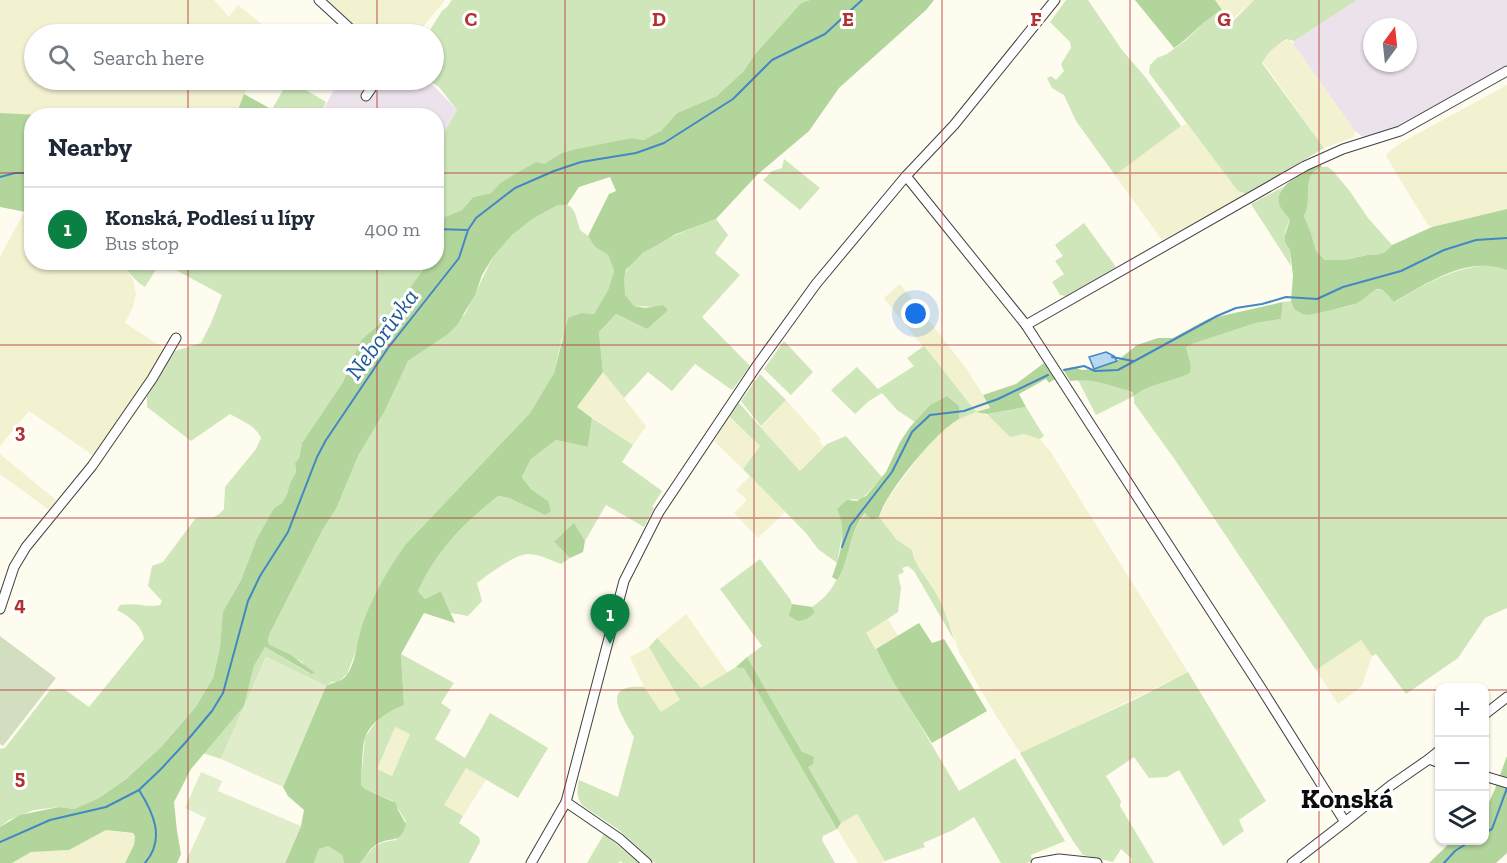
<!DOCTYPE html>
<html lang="en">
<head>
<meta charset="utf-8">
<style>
  body { margin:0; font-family:"Zilla Slab",serif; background:#f2f2f3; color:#1f2937 }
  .controls { position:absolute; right:18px; bottom:18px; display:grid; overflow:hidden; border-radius:12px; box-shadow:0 2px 4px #0004 }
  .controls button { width:54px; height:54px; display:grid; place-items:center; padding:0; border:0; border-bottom:2px solid #e0e1e3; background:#fff; color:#1f2937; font:30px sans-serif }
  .compass { position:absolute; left:1363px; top:18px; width:54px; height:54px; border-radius:50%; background:#fff; box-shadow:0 2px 4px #0004; rotate:15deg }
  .you { position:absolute; left:916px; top:314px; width:21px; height:21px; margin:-15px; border:4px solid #fff; border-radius:50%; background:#1a73e8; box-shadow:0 0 0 9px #1a73e833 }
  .badge { display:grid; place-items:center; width:39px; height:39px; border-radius:50%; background:#0b8043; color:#fff; font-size:20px; font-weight:700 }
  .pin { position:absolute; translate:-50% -50px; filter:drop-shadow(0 2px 3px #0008) }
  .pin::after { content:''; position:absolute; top:32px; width:21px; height:18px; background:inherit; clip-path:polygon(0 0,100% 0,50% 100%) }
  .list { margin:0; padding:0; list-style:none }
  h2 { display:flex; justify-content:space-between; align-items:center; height:78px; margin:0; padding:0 24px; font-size:26px }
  h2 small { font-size:20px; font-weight:400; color:#747a83 }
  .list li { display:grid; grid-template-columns:39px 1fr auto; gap:18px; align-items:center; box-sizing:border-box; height:84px; padding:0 24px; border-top:2px solid #e0e1e3 }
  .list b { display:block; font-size:22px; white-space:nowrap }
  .list p { margin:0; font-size:20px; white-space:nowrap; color:#747a83 }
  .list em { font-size:20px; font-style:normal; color:#747a83 }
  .icon { flex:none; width:33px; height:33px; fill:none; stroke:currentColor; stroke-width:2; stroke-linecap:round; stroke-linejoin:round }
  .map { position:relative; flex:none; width:1507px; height:863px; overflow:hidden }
  .search { position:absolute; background:#fff; box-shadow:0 2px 4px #0004; left:24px; top:24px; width:420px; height:66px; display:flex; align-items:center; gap:15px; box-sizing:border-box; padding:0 21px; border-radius:33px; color:#747a83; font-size:22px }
  .panel { position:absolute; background:#fff; box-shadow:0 2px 4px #0004; left:24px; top:108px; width:420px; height:162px; border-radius:24px }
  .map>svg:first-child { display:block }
</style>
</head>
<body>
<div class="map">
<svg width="1507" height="863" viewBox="0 0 1507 863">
  <rect width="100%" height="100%" fill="#fefcee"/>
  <g fill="#ebe2eb" fill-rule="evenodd">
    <path d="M1357,0H1507V67L1396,128L1363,137L1355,131L1293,44L1294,41ZM1372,27H1408V63H1372Z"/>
    <polygon points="339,80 428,80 457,110 437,145 436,116 320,116"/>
  </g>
  <g fill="#f2f1d0">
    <polygon points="0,0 214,0 229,17 238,5 274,34 34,34 34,80 250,80 236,115 38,116 0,113"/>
    <polygon points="323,0 445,0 417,34 361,34"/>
    <polygon points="1215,0 1254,0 1230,21"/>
    <polygon points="1289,39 1355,131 1354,137 1324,148 1263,62 1267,53 1274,47"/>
    <polygon points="1507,85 1507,209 1432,227 1428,225 1404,186 1386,156 1387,154 1396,146 1415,135"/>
    <polygon points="1187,124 1238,190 1248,194 1162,240 1115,175 1181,126"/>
    <polygon points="28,212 31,213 32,262 118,262 123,265 133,279 136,294 133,307 125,323 162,347 166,354 94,456 29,411 0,446 0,257 23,214"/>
    <polygon points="900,284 966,368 991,408 979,411 992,418 1010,436 1024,434 1038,437 1050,451 1188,672 1021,754 993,711 959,652 948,619 931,585 917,566 912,550 897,540 879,517 887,500 926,447 953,421 976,412 886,301 884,298"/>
    <polygon points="603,372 646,426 633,445 577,407"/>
    <polygon points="786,400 821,439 819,441 824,447 800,471 761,427"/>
    <polygon points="729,416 760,446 743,469 714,441"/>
    <polygon points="0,454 56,500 49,510 0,474"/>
    <polygon points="750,476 785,512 758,538 734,513 747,500 736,490"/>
    <polygon points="686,614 727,672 701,688 657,638"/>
    <polygon points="888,619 898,636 876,649 865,633"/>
    <polygon points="1361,640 1372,656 1362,686 1338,704 1316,670"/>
    <polygon points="649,647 681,700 661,713 644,687 630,657"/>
    <polygon points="395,727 410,734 392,776 377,769"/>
    <polygon points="466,768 486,780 463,816 443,806"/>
    <polygon points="856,813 885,861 883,863 858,863 837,829 841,823"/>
    <polygon points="106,830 135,834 134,845 125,863 12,863 31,852 69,850"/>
  </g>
  <g fill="#cee6ba" fill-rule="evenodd">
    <polygon points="452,0 810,0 801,3 755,54 743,72 725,90 717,96 677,113 661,131 653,136 644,140 632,138 562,154 544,164 500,183 491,193 473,197 462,210 437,220 437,145 457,110 439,87 428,80 434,80 434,34 428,33 442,11 447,7"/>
    <polygon points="1066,0 1088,0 1122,50 1146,78 1181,126 1115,175 1076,121 1064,95 1052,88 1047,78 1051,76 1056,80 1064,71 1061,64 1071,48 1070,42 1050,22"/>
    <path d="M1254,0H1357L1294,41L1287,39C1275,46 1268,52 1262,63L1324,148L1248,194L1238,191L1149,73L1150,65L1157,58L1167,54L1186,40L1212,15L1222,10L1231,21H1233Z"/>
    <polygon points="289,80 326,102 320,115 268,116"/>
    <polygon points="784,159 820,188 800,210 763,180 772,171 782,168"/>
    <path d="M1322,167H1328L1333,171L1349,190L1368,218L1392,245L1385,252L1376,255H1367L1345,260H1325L1316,251L1311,233L1304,216C1314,200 1299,175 1322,167Z"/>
    <path d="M1283,187C1274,201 1284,208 1290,220C1281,238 1286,234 1290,250C1291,255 1290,261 1291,266L1251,204Z"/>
    <polygon points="558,205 567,205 571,207 575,213 580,230 588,236 595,247 608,255 614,271 608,290 594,314 582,313 562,338 554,373 530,413 405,545 388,572 370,608 360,632 356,651 347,674 338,682 332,682 326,686 266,657 221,759 203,753 244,706 254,666 265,647 310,674 302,662 270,645 268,642 269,635 323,529 336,509 359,454 408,361 430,346 465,314 493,257 512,235 534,218"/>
    <path d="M716,219L728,235L715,253L740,275L702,317L750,366L732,390L695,364L672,391L648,372L624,398L603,372L599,332L616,314L647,329L657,307L634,306C632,303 627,299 625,295C609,255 690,229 716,219Z"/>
    <polygon points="1084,223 1116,267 1066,296 1060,295 1052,282 1064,274 1055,261 1063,256 1055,245"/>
    <path d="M121,262L160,263L145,287C133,280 131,272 120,264Z"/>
    <path d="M163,263H428L390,315L361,340L343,382L302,443L299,458L295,463L296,472L290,483L287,494L282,503L274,508L257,538L241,580L233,594L222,627L220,647L213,678L195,708L161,747L127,778L99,798L74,809L59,807L34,810L9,820L0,827V749L5,748L50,690L64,689L89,707L144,639C142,625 128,616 117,610L120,605C136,602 145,608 160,605L162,601L148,586L152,566L163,562L195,519C209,514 212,523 224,509L225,487L256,449L261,438C255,425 242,421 230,414L191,441L147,407V396L175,351L201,343L211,323L222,295Z"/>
    <path d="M1480,266H1497L1507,270V608L1485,618L1458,658L1406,694L1376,654L1372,656L1361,640L1316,670L1173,457L1134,403V396L1096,415L1078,380C1092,378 1125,385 1134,395C1149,383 1172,381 1189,373L1191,365L1186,347L1192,344L1256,323L1281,319L1283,302L1291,301L1294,309C1314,309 1338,312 1356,303C1365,300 1369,287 1380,290C1387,291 1391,298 1395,302C1422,286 1448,270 1480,266Z"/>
    <polygon points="784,341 813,372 791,395 764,369"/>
    <polygon points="924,346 976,412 959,419 959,406 947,396 930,405 915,422 897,410 882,393 869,401 855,414 831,390 857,367 878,389 914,366 907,358"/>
    <polygon points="760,374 786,400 761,426 741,401"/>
    <polygon points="739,403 800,471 827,444 846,436 882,477 861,500 851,499 841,518 843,531 837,563 818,549 806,533 743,469 760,446 729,416"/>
    <polygon points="1026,407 1044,436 1040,439 1024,434 1010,437 987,414"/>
    <path d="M592,418L633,445L622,462L662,491L652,507L654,508L644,527L606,505L585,541L574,524L555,543L570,558L561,564C550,560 539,554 528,554C513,555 489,574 477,583L482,601L468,616L451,613L441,591L425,599L418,591C436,551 464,523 498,496L509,498L545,515L548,501L531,489L522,477L531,459L556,440L588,447Z"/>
    <path d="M866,513L872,520L879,517L897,540L912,550C915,566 924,574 932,587C942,603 949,621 954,640L914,571L908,566L902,568L904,572L898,575L901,588L898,612L866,633L959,791L1015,758L1065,841L1031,855L1032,861L1026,863H1001L974,817L951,831L923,843L925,847L885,861L857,814L841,823L808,767L806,755L802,752L747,657L762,646L720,589L760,559L790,599L792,604L790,617L815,612L812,607C850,583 840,543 866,513Z"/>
    <path d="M657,638L701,688L736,667H744L837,829L823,836L822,840L835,863H655L619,830L583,806C576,797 577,790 579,780L618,797L634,737C622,716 598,683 644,687L661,712L680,700L649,647Z"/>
    <path d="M401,654L454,683L441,703L451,710L435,739L465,758L490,713L548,748L518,798L466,768L444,805L463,816L459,823L479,837L480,842L469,863H360C374,847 374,843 396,840L406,821L393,801L365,789L361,785V781L365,737L380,717L392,709L404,705ZM395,727L410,734L392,776L377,769Z"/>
    <polygon points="1188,672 1266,801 1239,820 1244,831 1223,846 1179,770 1167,777 1149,778 1134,757 1106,776 1121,801 1120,806 1154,863 1130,863 1132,859 1121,849 1113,862 1083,855 1073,841 1020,753 1136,699"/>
    <polygon points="604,834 638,862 640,863 623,863 620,861 618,863 587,863"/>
    <polygon points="328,846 342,855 344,863 314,863 319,849"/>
  </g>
  <g fill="#b2d59b">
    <path d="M810,0H934L926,10L839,88L809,131L757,175L716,219L676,234L643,253L626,270L624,279L625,295L634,306L645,308L663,305L668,310L647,329L616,314L599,332L603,372L577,407L592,418L588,447L556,440L531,459L522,477L531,489L548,501L551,511L545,515L509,498L498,496C464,523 436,551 418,591L425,599L441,591L455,623L424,613L401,654L404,705C390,710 370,722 365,738C362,745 362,770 361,781V785L365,789L396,803L398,810L406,824C400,846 391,835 376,845C369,849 366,857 360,863H344L342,855L328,846L319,849L314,863H285L301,826L304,810L288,796L283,787L326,686C333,682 341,682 346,676C356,663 356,646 360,632C369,602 387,571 405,545L530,413L554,373L568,318L582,313L594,314L608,290L614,271L608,255L595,247L588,236L609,194L616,191L610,177L579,187L567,205H558L534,218L512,235L493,257L482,275L475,295L457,325L448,334L408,361L384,412L359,454L336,509L323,529L269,635L268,642L270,645L291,655L315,673L311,674L265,647L254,666L244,706L191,769L174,802L177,831L181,854L177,863H125L134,845L135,836L133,833L106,830L69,850L31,852L12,863H0V827L20,815L59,807L74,809L99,798L126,779L161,747L195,708L213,678L220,647L223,612L241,580L257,538L274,508L282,503L287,494L290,483L296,472L295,463L299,458L302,443L343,382L361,340L390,315L428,263L436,262L437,220L462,210L473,197L491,193L500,183L536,162L544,164L562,153L577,149L632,138L644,140L661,131L677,113L717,96L743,72L755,54L801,3Z"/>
    <path d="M1135,0H1215L1222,10C1204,19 1191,37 1174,48Z"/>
    <polygon points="244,94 271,109 268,115 236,115"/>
    <polygon points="0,113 38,115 32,116 31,213 0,207"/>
    <path d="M1320,163L1322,167C1299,175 1314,200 1304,216L1311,233L1316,251L1325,260H1345L1367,255H1376L1385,252L1392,245L1432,227L1507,209V270C1467,255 1428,283 1394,302C1375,277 1374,294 1357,303C1354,305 1310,315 1307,315C1303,315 1298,311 1294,309L1291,301L1293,276L1290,250L1285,242V235L1290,220C1287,215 1284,213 1281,208C1269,187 1306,171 1320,163Z"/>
    <path d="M1283,302L1281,319L1256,323L1192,344L1186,347L1191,365L1190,373C1172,382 1149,383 1134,396L1132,392C1109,385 1095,378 1070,381L1063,369L1074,367L1082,370L1094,369L1117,361L1137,345L1158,338H1173L1208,319Z"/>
    <polygon points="1044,363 1055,379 1049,383 1046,379 1019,394 1026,407 987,414 976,412 990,408 983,395 1016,384"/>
    <path d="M947,396L959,406V419C937,430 885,494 879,517L872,520L865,513C847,535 851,558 837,580L832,577C840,556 848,531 837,509L847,500L857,501L866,496L886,472L900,442L910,427L930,405Z"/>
    <polygon points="574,523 585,541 583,552 570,558 554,542"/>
    <polygon points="792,604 812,607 815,612 807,619 798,621 789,616"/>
    <polygon points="919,623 932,643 944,639 987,711 932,743 893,681 876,649"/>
    <polygon points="747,657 802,752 814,757 813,764 808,767 841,823 837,829 744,668 736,667"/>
    <polygon points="1507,756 1507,853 1496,863 1429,863 1452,841 1484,840 1485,811 1495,789"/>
  </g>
  <polygon fill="#d3dec1" points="0,636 56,678 3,746 0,744"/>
  <g fill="#e0edcb">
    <polygon points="266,657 326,686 283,787 221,759"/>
    <polygon points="201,772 222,781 218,791 301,826 285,863 185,863 206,818 185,808"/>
  </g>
  <polygon fill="#b7d8f1" stroke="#4388c3" stroke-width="1.5" points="1106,352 1114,356 1117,361 1094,369 1089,357"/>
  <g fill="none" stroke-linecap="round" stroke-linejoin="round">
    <g stroke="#4388c3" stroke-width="2">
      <polyline points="0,177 15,173 32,173"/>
      <polyline points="436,229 467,230"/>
      <polyline points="1112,357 1133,361"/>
      <polyline points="1064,370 1084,366 1095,371 1118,370 1217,316 1236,308 1262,304 1286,297 1317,299 1343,287 1401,271 1444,250 1476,240 1507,238"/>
      <polyline points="842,547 850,526 892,472 912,432 930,415 964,411 998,399 1048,375"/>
      <polyline points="1484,833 1492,829 1507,788"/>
      <polyline points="0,842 50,820 106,807 139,790"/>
      <path d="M145,863C166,839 153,812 139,790L161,769L185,743L212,711L223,693L248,601L260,576L288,532L317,457L326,440L388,348L459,258L468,230L476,218L515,188L554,171L581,162L636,153L664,143L733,99L772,60L825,34L862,0"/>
      <polyline points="1444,863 1455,851 1472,840"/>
    </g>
    <defs>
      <g id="street">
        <polyline points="319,0 356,34"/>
        <polyline points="366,96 377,80"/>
        <polyline points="906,176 1026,325 1261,688 1345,822 1390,786 1429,759 1440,763"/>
        <polyline points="1026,325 1305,166 1343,149 1400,131 1507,71"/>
        <polyline points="0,609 14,567 26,547 92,466 152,379 176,338"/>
        <polyline points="1484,715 1507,697"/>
        <polyline points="1429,759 1440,750"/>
        <polyline points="1484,776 1507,783"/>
        <polyline points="566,802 620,839 647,863"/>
        <polyline points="531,863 566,802 624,581 659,512 756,367 816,284 906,176 954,125 1055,0"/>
        <polyline points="1036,863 1059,859 1097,863"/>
        <polyline points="1292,863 1345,822"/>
      </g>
    </defs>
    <use href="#street" stroke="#404040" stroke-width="11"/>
    <use href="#street" stroke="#fff" stroke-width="9"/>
  </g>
  <path fill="none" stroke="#b2312f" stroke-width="1.5" stroke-opacity="0.55" d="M188,0V34M377,0V34M565,0V863M754,0V863M942,0V863M1130,0V863M1319,0V863M188,80V116M377,80V116M0,173H32M436,173H1507M188,262V863M377,262V863M0,345H1507M0,518H1507M0,690H1440M1484,690H1507"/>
  <g text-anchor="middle" stroke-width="6" stroke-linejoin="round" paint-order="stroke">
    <g font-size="24" font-style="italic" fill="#205b95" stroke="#fff">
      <text transform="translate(382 334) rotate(-54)" y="8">Neborůvka</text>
    </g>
    <g font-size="28" font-weight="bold" fill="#0d0d0d" stroke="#fff">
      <text x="1347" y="808">Konská</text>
    </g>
  </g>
  <g font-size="20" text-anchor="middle" font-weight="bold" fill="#b2312f" stroke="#fff" stroke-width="6" stroke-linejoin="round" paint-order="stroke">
    <text x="471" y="26">C</text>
    <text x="659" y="26">D</text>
    <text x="848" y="26">E</text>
    <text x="1036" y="26">F</text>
    <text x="1224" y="26">G</text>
    <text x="20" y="438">3</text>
    <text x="20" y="611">4</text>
    <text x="20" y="784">5</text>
  </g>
</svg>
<div class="controls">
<button>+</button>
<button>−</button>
<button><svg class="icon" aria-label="layers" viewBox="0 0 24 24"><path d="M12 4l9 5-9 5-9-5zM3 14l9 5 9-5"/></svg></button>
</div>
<svg class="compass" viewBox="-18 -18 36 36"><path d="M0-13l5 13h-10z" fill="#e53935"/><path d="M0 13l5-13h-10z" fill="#747a83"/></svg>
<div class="you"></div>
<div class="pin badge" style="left:610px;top:644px">1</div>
<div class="search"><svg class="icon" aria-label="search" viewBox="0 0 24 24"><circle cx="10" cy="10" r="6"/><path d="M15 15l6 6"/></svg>Search here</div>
<section class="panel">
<h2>Nearby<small></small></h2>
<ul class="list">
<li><span class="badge">1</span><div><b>Konská, Podlesí u lípy</b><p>Bus stop</p></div><em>400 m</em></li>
</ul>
</section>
</div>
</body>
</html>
